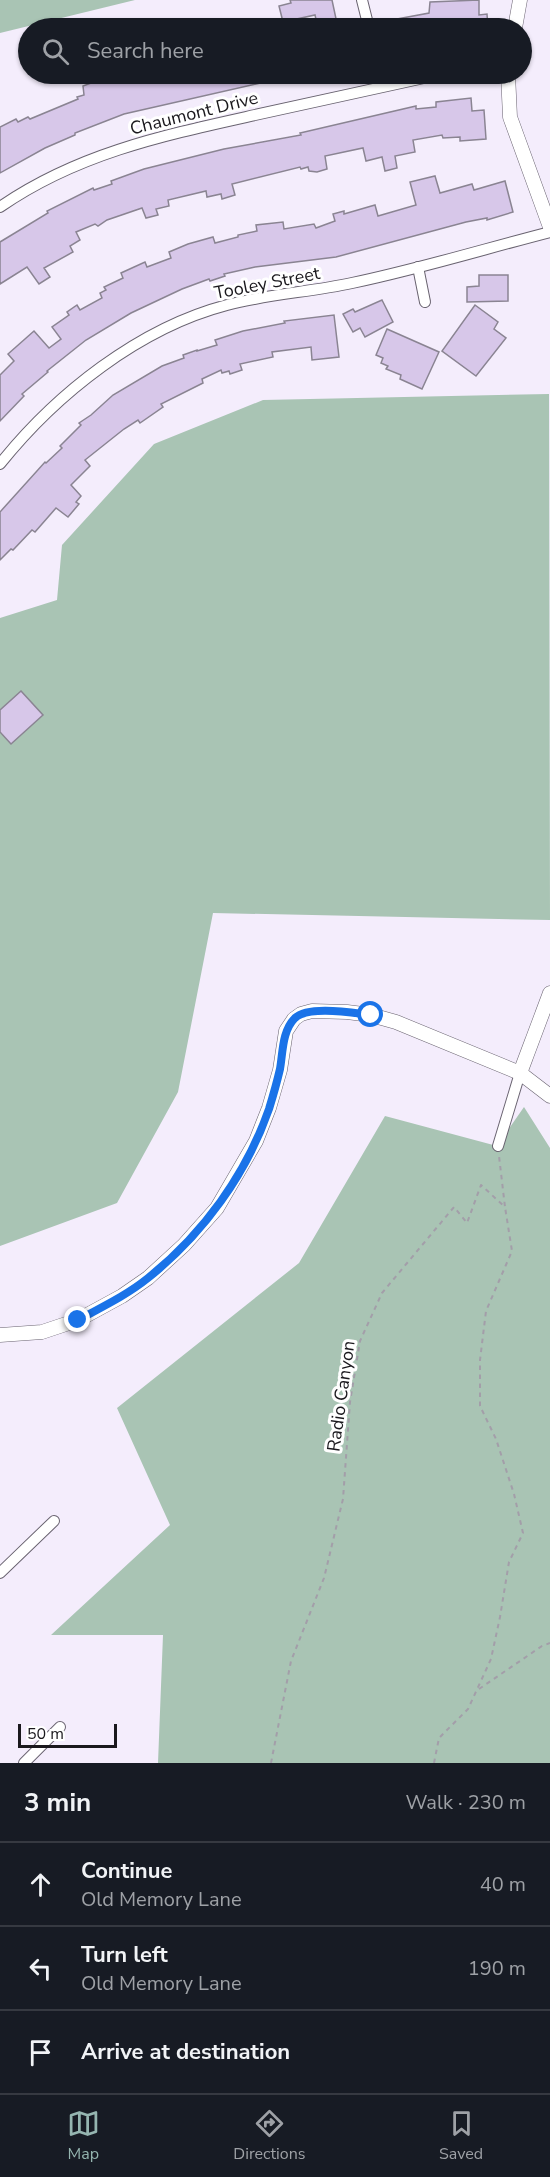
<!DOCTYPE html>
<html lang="en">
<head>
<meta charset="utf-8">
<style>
  body { margin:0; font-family:"Nunito Sans",sans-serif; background:#242831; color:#f1f3f6 }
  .scale { position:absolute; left:18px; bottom:15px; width:99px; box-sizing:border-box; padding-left:6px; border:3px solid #1a181d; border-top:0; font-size:16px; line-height:21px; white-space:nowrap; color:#1a181d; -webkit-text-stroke:4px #fff; paint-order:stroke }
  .stop { position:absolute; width:18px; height:18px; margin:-14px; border:4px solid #1a73e8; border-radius:50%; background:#fff }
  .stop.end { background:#1a73e8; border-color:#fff; box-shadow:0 2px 6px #0008 }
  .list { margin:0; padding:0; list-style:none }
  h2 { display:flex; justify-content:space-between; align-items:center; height:78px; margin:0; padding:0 24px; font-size:26px }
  h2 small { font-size:20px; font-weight:400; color:#9ea1a6 }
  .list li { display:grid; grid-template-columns:39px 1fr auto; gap:18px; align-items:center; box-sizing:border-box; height:84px; padding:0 24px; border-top:2px solid #363941 }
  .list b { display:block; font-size:22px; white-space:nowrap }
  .list p { margin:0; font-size:20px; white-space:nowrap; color:#9ea1a6 }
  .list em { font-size:20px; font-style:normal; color:#9ea1a6 }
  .icon { flex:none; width:33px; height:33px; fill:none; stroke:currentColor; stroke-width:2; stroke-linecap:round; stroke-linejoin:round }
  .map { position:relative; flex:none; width:550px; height:1763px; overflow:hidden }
  .search { position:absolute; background:#171b24; box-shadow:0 2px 4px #0004; left:18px; right:18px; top:18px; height:66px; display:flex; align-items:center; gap:15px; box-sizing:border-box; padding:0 21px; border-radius:33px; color:#9ea1a6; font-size:22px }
  .sheet { height:330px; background:#171b24 }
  nav { display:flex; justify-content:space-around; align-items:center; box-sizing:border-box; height:84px; border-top:2px solid #363941; background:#171b24; font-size:16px; color:#9ea1a6 }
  nav a { display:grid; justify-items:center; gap:3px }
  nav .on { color:#95b5b0 }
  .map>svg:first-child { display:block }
</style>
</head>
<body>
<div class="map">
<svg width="550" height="1763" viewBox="0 0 550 1763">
  <rect width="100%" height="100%" fill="#f4edfc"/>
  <g fill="#a9c4b4">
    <polygon points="0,0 135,0 0,33"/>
    <polygon points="549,394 550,920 213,913 178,1092 117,1203 0,1246 0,618 57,600 62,545 154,444 263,400"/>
    <polygon points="524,1107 550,1148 550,1763 158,1763 163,1635 51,1635 170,1525 117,1408 299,1263 385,1116 497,1146"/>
  </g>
  <g fill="#d7c7e9" stroke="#8a8492" stroke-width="1.5">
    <polygon points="290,0 332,0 338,28 318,28 315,15 283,22 279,6 291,3"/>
    <polygon points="479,0 479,15 487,14 488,28 376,28 375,23 429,13 430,2"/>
    <polygon points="130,74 287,74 287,77 124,114 75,133 75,135 45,148 0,173 0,127 16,119 18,122 28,117 30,119 78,99 77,97 84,95 83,86 99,80"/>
    <polygon points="471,98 472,111 484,110 486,139 460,141 460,137 443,138 442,135 413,140 415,152 395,156 397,168 385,171 382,157 366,161 363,148 325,156 327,169 317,172 309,171 308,167 301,169 300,167 232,184 235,195 222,199 221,194 207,197 206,191 168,200 169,206 156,209 158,215 146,218 142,208 107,220 98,226 95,224 76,232 80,240 70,246 73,252 44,268 50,277 39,284 27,267 0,284 0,242 48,213 47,211 93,188 94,190 112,184 111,181 144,169 224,149 301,135 300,133 416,106 416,109 436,107 436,102"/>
    <polygon points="435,176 440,193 472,184 474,190 505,181 513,212 487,220 487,218 466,222 336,257 255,267 224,274 225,276 210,281 209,279 182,289 131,313 86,340 47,371 48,372 22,394 24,396 0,421 0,375 14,361 8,354 34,331 49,348 61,339 52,327 69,315 67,312 77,305 80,310 102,298 100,293 106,290 104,287 123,278 121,273 145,262 147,267 171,258 169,252 188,244 213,237 215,243 238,237 238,235 257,231 256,225 283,222 284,229 314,224 316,228 335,221 333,214 344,211 344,214 375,205 378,216 416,205 410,182"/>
    <polygon points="479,275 508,275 508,301 467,302 467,287 479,286"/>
    <polygon points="382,300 393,322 365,337 360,328 353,332 343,314 353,309 355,312"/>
    <polygon points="475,305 498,322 494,329 506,338 476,376 442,351"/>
    <polygon points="334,315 339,357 312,360 311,347 272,352 273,357 240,364 242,370 230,374 229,371 222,373 221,370 202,379 203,383 161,404 163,407 140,423 138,420 124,429 85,460 90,466 71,485 81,496 76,502 79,504 68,517 56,508 35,532 32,530 13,550 11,549 0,560 0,512 45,462 46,463 62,448 60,446 81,425 79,423 91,415 113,395 162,366 184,358 183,355 197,350 197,351 217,345 215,340 243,331 285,323 284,321"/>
    <polygon points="387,329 439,352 422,389 400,379 401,375 386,369 388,366 381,363 383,358 376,355"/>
    <polygon points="21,691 43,715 11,744 0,732 0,710"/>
  </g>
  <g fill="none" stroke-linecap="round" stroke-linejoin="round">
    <defs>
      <g id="minor">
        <polyline points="362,0 369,28"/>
        <polyline points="381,74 384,86"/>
        <path d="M0,207C78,153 165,135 255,115C318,101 380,87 442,74"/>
        <polyline points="418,267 425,302"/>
        <path d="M0,464C56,394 139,328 227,305C268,294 311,292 352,283C419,269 484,249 550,232"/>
        <polyline points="498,1146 520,1073"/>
        <polyline points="0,1573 54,1521"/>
        <polyline points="24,1763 60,1727"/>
      </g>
      <g id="tertiary">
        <polyline points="515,28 520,0"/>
        <polyline points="508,74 510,117 550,227"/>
        <polyline points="520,1073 550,993"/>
        <polyline points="0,1335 42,1332 78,1320 122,1296 148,1278 184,1245 217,1208 256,1141 269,1108 280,1070 286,1031 294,1019 301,1014 312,1011 347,1012 371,1015 396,1022 520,1073 550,1096"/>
      </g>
    </defs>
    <use href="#minor" stroke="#696370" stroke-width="12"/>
    <use href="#tertiary" stroke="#696370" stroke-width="15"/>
    <g stroke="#a39ea9" stroke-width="2" stroke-dasharray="4.5 4.5" stroke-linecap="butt">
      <polyline points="479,1689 542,1646 550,1643"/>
      <polyline points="271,1763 291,1661 324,1578 343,1499 350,1402 360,1341 382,1293 454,1207 467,1223 481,1185 505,1207 499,1156"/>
      <polyline points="434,1763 439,1738 468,1709 491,1659 500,1617 509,1562 523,1533 514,1494 496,1439 480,1406 480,1360 486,1311 512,1251 505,1207"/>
    </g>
    <use href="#minor" stroke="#fff" stroke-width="10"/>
    <use href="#tertiary" stroke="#fff" stroke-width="14"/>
  </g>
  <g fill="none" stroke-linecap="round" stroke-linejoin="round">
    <path stroke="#1a73e8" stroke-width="8" d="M78,1320C102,1307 127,1295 148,1278C203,1234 246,1175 269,1109C273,1096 277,1082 280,1069C283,1052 282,1031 295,1018C309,1005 353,1013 371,1015"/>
  </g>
  <g text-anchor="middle" stroke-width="6" stroke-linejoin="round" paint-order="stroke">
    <g font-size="18" fill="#1a181d" stroke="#fff">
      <text transform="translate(194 113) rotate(-14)" y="6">Chaumont Drive</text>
      <text transform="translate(267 283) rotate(-11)" y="6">Tooley Street</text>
      <text transform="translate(341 1396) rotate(-82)" y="6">Radio Canyon</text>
    </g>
  </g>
</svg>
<div class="scale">50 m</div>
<div class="stop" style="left:371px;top:1015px"></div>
<div class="stop end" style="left:78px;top:1320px"></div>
<div class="search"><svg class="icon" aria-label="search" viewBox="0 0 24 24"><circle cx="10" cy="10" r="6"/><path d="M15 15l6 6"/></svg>Search here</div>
</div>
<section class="sheet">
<h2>3 min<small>Walk · 230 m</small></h2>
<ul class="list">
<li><svg class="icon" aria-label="ahead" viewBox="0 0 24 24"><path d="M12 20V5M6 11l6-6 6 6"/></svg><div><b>Continue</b><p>Old Memory Lane</p></div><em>40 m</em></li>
<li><svg class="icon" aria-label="left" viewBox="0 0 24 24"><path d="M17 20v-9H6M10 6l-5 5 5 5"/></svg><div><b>Turn left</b><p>Old Memory Lane</p></div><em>190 m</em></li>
<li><svg class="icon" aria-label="arrive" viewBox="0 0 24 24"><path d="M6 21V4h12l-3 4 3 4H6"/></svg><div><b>Arrive at destination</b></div></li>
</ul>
</section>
<nav>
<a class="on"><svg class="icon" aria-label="map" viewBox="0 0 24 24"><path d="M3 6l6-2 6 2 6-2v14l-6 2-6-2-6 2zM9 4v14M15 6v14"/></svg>Map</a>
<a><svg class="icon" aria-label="directions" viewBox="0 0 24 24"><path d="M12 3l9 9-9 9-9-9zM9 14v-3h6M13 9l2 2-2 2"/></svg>Directions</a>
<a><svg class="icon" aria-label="saved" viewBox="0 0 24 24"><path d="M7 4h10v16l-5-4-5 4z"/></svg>Saved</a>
</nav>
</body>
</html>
